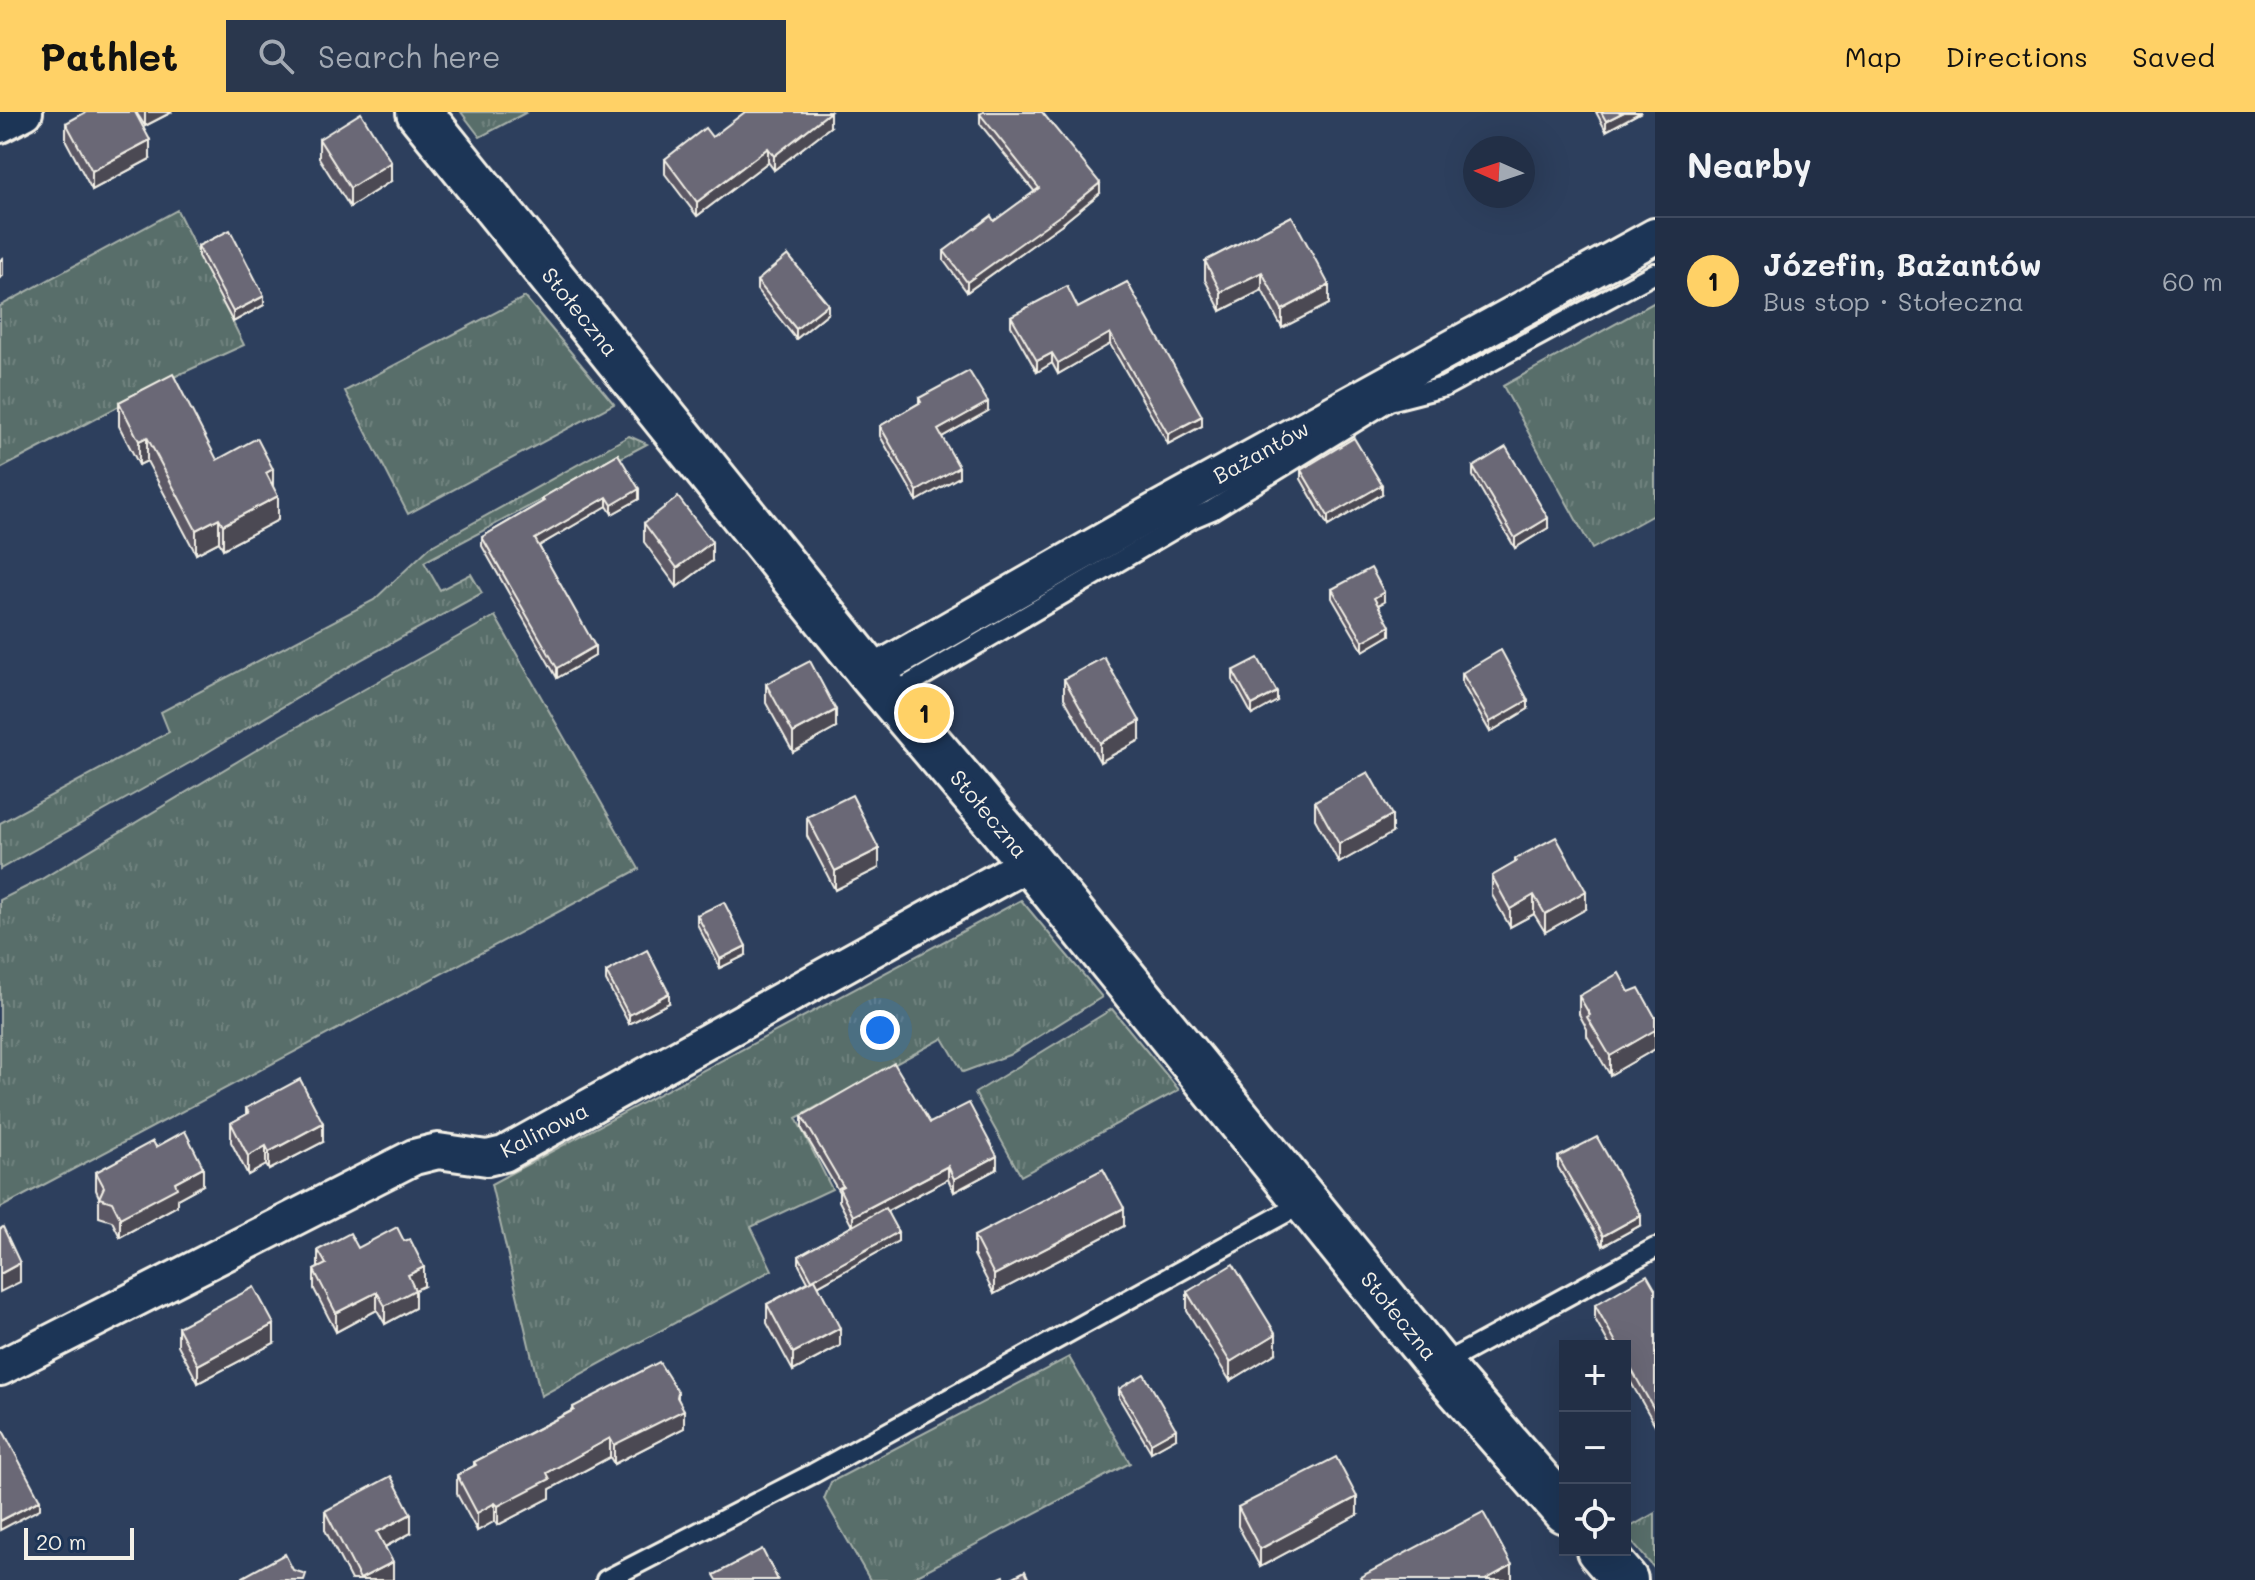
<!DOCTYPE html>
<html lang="en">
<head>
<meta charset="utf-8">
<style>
  body { margin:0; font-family:Mali,sans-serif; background:#2a374d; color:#f1f3f6 }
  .controls { position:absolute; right:24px; bottom:24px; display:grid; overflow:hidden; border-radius:0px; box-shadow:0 8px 32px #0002 }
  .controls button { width:72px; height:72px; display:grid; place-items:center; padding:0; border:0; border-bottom:2px solid #3f4a5f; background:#222f46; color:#f1f3f6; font:40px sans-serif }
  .compass { position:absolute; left:1463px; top:24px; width:72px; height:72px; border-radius:50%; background:#222f46; box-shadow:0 8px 32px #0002; rotate:273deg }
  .scale { position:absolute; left:24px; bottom:20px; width:110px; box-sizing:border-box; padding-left:8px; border:4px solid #f4f1e8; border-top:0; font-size:22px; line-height:28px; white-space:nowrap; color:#f4f1e8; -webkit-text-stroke:6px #1d3557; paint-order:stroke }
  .you { position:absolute; left:880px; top:918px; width:28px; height:28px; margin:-20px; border:6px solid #fff; border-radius:50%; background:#1a73e8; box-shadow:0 0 0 12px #1a73e833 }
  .badge { display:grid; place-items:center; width:52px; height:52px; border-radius:50%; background:#ffd166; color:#111; font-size:26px; font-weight:700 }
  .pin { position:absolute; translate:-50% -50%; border:4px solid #fff; box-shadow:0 2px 8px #0006 }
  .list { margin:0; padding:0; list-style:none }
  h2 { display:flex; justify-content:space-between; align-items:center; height:104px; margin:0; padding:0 32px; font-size:34px }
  h2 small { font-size:26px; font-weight:400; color:#a2a9b3 }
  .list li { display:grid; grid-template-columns:52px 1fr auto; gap:24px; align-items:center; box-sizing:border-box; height:128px; padding:0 32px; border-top:2px solid #3f4a5f }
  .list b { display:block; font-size:30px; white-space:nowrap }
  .list p { margin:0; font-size:26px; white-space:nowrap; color:#a2a9b3 }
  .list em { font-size:26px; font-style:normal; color:#a2a9b3 }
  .icon { flex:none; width:44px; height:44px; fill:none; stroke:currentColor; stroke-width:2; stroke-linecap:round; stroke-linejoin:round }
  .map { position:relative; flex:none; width:1655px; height:1468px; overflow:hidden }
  header { display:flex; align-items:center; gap:48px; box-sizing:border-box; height:112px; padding:0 40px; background:#ffd166; color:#111 }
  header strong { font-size:38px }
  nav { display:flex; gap:44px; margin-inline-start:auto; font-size:28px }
  .search { width:560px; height:72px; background:#2a374d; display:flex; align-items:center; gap:20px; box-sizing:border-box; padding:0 28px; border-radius:0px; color:#a2a9b3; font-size:30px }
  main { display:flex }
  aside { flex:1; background:#222f46 }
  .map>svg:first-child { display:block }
</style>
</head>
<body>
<header>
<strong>Pathlet</strong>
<div class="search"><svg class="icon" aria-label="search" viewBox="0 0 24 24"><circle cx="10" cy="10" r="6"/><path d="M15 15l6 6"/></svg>Search here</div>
<nav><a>Map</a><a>Directions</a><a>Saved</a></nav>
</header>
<main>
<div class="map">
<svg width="1655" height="1468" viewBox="0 0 1655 1468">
  <defs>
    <pattern id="grass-tufts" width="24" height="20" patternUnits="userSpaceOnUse" patternTransform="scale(2)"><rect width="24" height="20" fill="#586e6a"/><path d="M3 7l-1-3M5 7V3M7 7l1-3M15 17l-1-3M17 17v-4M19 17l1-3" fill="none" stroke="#71837f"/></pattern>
  </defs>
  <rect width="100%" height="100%" fill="#2d3f5d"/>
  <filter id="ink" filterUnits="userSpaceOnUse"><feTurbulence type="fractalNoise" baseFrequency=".0125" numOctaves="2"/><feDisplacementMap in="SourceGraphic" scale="16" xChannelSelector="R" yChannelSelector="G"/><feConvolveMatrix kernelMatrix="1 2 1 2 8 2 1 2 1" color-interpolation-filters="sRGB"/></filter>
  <g filter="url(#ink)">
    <g fill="url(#grass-tufts)" stroke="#a6b0a9" stroke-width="2">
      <polygon points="461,0 527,0 480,25"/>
      <polygon points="177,98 244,233 178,263 0,357 0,194"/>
      <polygon points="525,185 614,292 408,402 345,279"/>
      <polygon points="1655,190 1655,402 1592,437 1503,274"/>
      <polygon points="629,324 647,332 424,450 440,478 471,462 482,481 355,551 193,649 0,757 0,711 169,620 161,600 374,488 430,435"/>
      <polygon points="495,504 639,757 0,1096 0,788 40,768 263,634"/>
      <polygon points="1021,788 1102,885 1009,943 963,960 943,926 796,1006 832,1077 751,1115 772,1158 541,1284 491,1072"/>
      <polygon points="1112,897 1179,978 1021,1064 975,981"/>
      <polygon points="1069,1245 1130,1351 908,1468 870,1468 824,1387 831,1370"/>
      <polygon points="1655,1401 1655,1457 1625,1422 1625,1418"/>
    </g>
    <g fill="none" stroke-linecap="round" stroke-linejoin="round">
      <defs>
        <g id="service">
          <polyline points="889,584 1193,406 1212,398 1389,289 1444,275 1655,161"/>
          <polyline points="1439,1254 1655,1136"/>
          <polyline points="606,1468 814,1361 1285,1101 1304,1088"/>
        </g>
        <g id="minor">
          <polyline points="0,13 25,0"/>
          <polyline points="871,562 1155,399 1655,124"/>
          <polyline points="0,1256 414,1045 438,1039 487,1046 504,1042 1030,750"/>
        </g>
        <g id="tertiary">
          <polyline points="419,0 871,562 1030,750 1439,1254 1565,1399"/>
          <polyline points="1599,1438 1625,1468"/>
        </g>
      </defs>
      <use href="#service" stroke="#f4f1e8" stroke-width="24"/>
      <use href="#minor" stroke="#f4f1e8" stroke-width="40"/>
      <use href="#tertiary" stroke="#f4f1e8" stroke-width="50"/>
      <use href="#service" stroke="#1d3557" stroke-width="18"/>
      <use href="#minor" stroke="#1d3557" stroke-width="34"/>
      <use href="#tertiary" stroke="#1d3557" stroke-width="44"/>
    </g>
    <g fill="#5c5965" stroke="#f4f1e8" stroke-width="2">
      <polygon points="136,0 172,0 145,14"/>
      <polygon points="1596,0 1641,0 1606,19"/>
      <polygon points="980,2 1100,81 1062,112 967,180 944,149 944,139 994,109 1035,80 980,12"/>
      <polygon points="66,11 150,47 92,78 66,29"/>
      <polygon points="830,15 774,58 768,50 697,104 665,62 665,47 712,25"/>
      <polygon points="319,27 391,69 350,95 319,46"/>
      <polygon points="1292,104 1329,192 1282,216 1262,178 1221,199 1205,168 1205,149"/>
      <polygon points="198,134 264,193 233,210 198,144"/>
      <polygon points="757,169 828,201 796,227 757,178"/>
      <polygon points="1127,170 1202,314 1168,332 1110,232 1058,262 1052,251 1037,260 1011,214 1011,204 1078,196"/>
      <polygon points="919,286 988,299 942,325 959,365 917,389 880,324 880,314 919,291"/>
      <polygon points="119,290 217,348 273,375 278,408 223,437 219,430 196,442 147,349 139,353 119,314"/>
      <polygon points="618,342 639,387 612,402 607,394 539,434 595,544 557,566 482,434 482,425 542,390 542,386"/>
      <polygon points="1473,355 1548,416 1515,436 1473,364"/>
      <polygon points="1301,358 1382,382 1328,414 1301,367"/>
      <polygon points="644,411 712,449 677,475 644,430"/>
      <polygon points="1332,477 1384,490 1378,493 1390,523 1363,539 1332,486"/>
      <polygon points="1233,559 1277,589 1252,603 1233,568"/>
      <polygon points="1462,561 1528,597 1490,620 1462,571"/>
      <polygon points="1064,567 1140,628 1100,650 1064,586"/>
      <polygon points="766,572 836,616 793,640 766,591"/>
      <polygon points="1315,689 1392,721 1339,751 1315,707"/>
      <polygon points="807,705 879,756 835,778 807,724"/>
      <polygon points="1515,747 1586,797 1545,820 1534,802 1510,815 1492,783 1492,764 1515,751"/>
      <polygon points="697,803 746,843 720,856 697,812"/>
      <polygon points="606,860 669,891 629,912 606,869"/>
      <polygon points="1629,880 1655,905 1655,937 1610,963 1587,924 1587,917 1579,902 1579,884"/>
      <polygon points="246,996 323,1030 269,1058 266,1053 248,1063 231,1030 231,1011 246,1003"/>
      <polygon points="802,1004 930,1011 997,1057 954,1080 948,1067 887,1099 898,1129 818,1174 840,1234 793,1259 767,1211 767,1192 808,1170 799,1153 799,1144 852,1114 839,1089 839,1080 802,1017"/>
      <polygon points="156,1035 203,1073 177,1087 177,1094 120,1125 112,1109 99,1105 99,1085 96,1078 96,1060"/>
      <polygon points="1558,1045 1641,1113 1603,1134 1558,1055"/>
      <polygon points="1124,1114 994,1182 974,1143 974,1124"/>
      <polygon points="358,1136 424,1174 415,1178 415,1196 385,1212 377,1198 336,1220 314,1177 314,1158 318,1156 318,1138"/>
      <polygon points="1655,1177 1655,1313 1625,1260 1625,1234 1610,1234 1595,1207 1595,1193"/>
      <polygon points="1187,1180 1276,1241 1230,1269 1187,1199"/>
      <polygon points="178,1215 274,1231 198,1271 178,1233"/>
      <polygon points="1119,1277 1176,1326 1151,1340 1119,1286"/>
      <polygon points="678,1287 684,1316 614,1352 610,1345 550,1377 550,1386 498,1413 495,1409 477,1419 457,1382 457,1363 474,1354 474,1350 573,1298 573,1295"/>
      <polygon points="1238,1395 1357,1403 1260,1455 1238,1414"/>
      <polygon points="325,1399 411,1421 385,1435 393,1468 351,1468 325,1418"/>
    </g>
    <g fill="#4b4953" stroke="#f4f1e8" stroke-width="2">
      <polygon points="145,0 172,0 145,14"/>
      <polygon points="830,0 830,15 774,58 774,44"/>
      <polygon points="1624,0 1641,0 1606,19 1606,9"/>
      <polygon points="150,28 150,47 92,78 92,59"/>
      <polygon points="768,36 768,50 697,104 697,90"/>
      <polygon points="391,50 391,69 350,95 350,76"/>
      <polygon points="1100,71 1100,81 1062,112 967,180 967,170"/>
      <polygon points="3,146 3,164 0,166 0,148"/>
      <polygon points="1262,160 1262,178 1221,199 1221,180"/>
      <polygon points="1329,173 1329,192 1282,216 1282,198"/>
      <polygon points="264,184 264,193 233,210 233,200"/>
      <polygon points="828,192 828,201 796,227 796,217"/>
      <polygon points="1110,221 1110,232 1058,262 1058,251"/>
      <polygon points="1052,241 1052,251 1037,260 1037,249"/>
      <polygon points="988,290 988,299 938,327 938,318"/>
      <polygon points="1202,304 1202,314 1168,332 1168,322"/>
      <polygon points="147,325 147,349 139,353 139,329"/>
      <polygon points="959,355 959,365 917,389 917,379"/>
      <polygon points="273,357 273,381 266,361"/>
      <polygon points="1382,373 1382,382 1328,414 1328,404"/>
      <polygon points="639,377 639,387 612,402 612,393"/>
      <polygon points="278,384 278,408 223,437 223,413"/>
      <polygon points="607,385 607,394 535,436 535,427"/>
      <polygon points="219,406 219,430 196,442 196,418"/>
      <polygon points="1548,406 1548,416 1515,436 1515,426"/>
      <polygon points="712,430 712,449 677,475 677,456"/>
      <polygon points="1384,480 1384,490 1374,495 1374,486"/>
      <polygon points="1390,514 1390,523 1363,539 1363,529"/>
      <polygon points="595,534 595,544 557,566 557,556"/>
      <polygon points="1277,580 1277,589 1252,603 1252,593"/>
      <polygon points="1528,588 1528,597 1490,620 1490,610"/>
      <polygon points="836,598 836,616 793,640 793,621"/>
      <polygon points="1140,609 1140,628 1100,650 1100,631"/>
      <polygon points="1392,703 1392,721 1339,751 1339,732"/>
      <polygon points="879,737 879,756 835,778 835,759"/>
      <polygon points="1586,779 1586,797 1545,820 1545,802"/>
      <polygon points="1534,783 1534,802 1510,815 1510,797"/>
      <polygon points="746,834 746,843 720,856 720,847"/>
      <polygon points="669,881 669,891 629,912 629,903"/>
      <polygon points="1655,918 1655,937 1610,963 1610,944"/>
      <polygon points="323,1011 323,1030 269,1058 269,1040"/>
      <polygon points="266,1034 266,1053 248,1063 248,1044"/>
      <polygon points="997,1044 997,1057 954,1080 954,1067"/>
      <polygon points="948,1054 948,1067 853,1117 853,1104"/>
      <polygon points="203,1055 203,1073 177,1087 177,1094 120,1125 120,1106 175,1070"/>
      <polygon points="1124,1096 1124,1114 994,1182 994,1163"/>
      <polygon points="1641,1103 1641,1113 1603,1134 1603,1124"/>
      <polygon points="898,1120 898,1129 812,1177 812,1168"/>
      <polygon points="20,1151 20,1170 0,1180 0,1162"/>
      <polygon points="424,1155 424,1174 415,1178 415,1196 385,1212 385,1194 408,1163"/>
      <polygon points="377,1180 377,1198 336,1220 336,1201"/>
      <polygon points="274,1212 274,1231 198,1271 198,1253"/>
      <polygon points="840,1216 840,1234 793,1259 793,1241"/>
      <polygon points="1276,1222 1276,1241 1230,1269 1230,1250"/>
      <polygon points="678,1280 678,1299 684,1298 684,1316 614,1352 614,1333 677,1285"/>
      <polygon points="1176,1317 1176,1326 1151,1340 1151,1331"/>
      <polygon points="610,1326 610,1345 550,1377 550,1386 498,1413 498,1394 547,1361"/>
      <polygon points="1357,1385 1357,1403 1260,1455 1260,1437"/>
      <polygon points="40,1388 40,1397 0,1418 0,1409"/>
      <polygon points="495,1391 495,1409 477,1419 477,1401"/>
      <polygon points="411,1402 411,1421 377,1439 377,1420"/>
      <polygon points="393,1450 393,1468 360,1468 360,1467"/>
      <polygon points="1512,1453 1512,1468 1485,1468"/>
    </g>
    <g fill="#6b6876" stroke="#f4f1e8" stroke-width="2">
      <polygon points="86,0 135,0 150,28 92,59 66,11"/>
      <polygon points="745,0 830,0 774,44 768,36 697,90 665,47 705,16 712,25"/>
      <polygon points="983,0 1042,0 1100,71 1062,102 967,170 944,139 991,104 994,109 1039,76 980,2"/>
      <polygon points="1601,0 1624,0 1606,9"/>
      <polygon points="361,1 391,50 350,76 319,27"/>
      <polygon points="1292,104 1329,173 1282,198 1262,160 1221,180 1205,149"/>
      <polygon points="230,118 264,184 233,200 198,134"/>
      <polygon points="788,143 828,192 796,217 757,169"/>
      <polygon points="1127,170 1202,304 1168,322 1110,221 1058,251 1052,241 1037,249 1011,204 1067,174 1078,196"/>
      <polygon points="969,259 988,290 938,318 959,355 917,379 880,314 921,290 919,286"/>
      <polygon points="173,262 217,348 257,326 273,357 266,361 278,384 223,413 219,406 196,418 147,325 139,329 119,290"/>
      <polygon points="1354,326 1382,373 1328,404 1301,358"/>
      <polygon points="1506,335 1548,406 1515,426 1473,355"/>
      <polygon points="618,342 639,377 612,393 607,385 535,427 595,534 557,556 482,425 544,389 542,386"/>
      <polygon points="678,385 712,430 677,456 644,411"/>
      <polygon points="1371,456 1384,480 1374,486 1390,514 1363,529 1332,477"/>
      <polygon points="1501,538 1528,588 1490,610 1462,561"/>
      <polygon points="1104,545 1140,609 1100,631 1064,567"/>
      <polygon points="1258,546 1277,580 1252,593 1233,559"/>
      <polygon points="810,549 836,598 793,621 766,572"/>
      <polygon points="1368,660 1392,703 1339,732 1315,689"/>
      <polygon points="852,683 879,737 835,759 807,705"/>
      <polygon points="1556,725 1586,779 1545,802 1534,783 1510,797 1492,764 1516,750 1515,747"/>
      <polygon points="724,790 746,834 720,847 697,803"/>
      <polygon points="647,838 669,881 629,903 606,860"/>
      <polygon points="1619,861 1629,880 1639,876 1655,905 1655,918 1610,944 1587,905 1590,903 1579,884"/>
      <polygon points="894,951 930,1011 969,991 997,1044 954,1067 948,1054 853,1104 839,1076 843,1074 802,1004"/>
      <polygon points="300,967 323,1011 269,1040 266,1034 248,1044 231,1011 249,1001 246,996"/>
      <polygon points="185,1019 203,1055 175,1070 177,1076 120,1106 112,1090 99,1086 104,1075 96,1060 153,1029 156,1035"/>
      <polygon points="1597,1025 1641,1103 1603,1124 1558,1045"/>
      <polygon points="1103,1057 1124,1096 994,1163 974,1124"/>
      <polygon points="885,1096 898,1120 812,1168 799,1144"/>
      <polygon points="3,1115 20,1151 0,1162 0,1117"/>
      <polygon points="397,1115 404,1129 410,1127 424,1155 408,1163 415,1178 385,1194 377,1180 336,1201 314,1158 326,1152 318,1138 350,1121 358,1136"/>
      <polygon points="1233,1152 1276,1222 1230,1250 1187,1180"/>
      <polygon points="1647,1163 1655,1177 1655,1299 1625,1246 1625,1234 1618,1234 1595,1193"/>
      <polygon points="815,1167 840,1216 793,1241 767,1192"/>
      <polygon points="254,1175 274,1212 198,1253 178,1215"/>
      <polygon points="659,1250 678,1280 677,1285 684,1298 614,1333 610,1326 547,1361 550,1367 498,1394 495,1391 477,1401 457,1363 476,1353 474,1350 574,1298 573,1295"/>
      <polygon points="1144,1262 1176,1317 1151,1331 1119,1277"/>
      <polygon points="0,1313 40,1388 0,1409"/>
      <polygon points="1336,1345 1357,1385 1260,1437 1238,1395"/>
      <polygon points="391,1364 411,1402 377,1420 393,1450 360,1467 325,1399"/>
      <polygon points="1483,1400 1512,1453 1485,1468 1362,1468 1360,1465"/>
      <polygon points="762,1437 778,1468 717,1468 714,1463"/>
      <polygon points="285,1442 293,1458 306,1462 304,1468 244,1468 243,1465"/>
      <polygon points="1025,1459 1029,1468 1008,1468"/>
      <polygon points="1004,1464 1006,1468 995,1468"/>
    </g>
  </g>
  <g text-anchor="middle" stroke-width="8" stroke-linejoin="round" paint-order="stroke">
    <g font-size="22" fill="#f4f1e8" stroke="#1d3557">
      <text transform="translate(580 200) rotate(51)" y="8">Stołeczna</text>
      <text transform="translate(1261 340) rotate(-29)" y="8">Bażantów</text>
      <text transform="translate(989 702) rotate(50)" y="8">Stołeczna</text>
      <text transform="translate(544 1018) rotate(-27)" y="8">Kalinowa</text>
      <text transform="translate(1399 1204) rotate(51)" y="8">Stołeczna</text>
    </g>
  </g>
</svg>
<div class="controls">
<button>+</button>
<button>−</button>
<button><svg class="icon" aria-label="locate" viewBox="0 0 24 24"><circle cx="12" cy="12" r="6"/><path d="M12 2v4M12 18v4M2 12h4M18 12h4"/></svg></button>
</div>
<svg class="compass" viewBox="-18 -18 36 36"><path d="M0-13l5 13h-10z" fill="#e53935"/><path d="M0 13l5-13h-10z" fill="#a2a9b3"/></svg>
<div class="scale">20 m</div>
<div class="you"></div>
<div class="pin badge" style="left:924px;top:601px">1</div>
</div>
<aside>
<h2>Nearby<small></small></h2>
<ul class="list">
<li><span class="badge">1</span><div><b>Józefin, Bażantów</b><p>Bus stop · Stołeczna</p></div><em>60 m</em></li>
</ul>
</aside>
</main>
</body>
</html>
